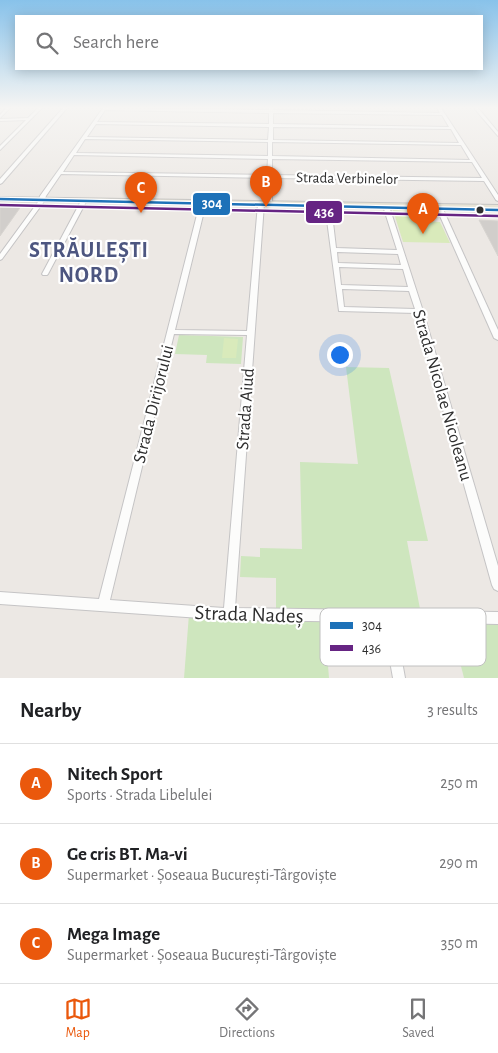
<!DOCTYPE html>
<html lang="en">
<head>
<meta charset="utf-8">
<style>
  body { margin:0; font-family:"Alegreya Sans",sans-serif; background:#f6f6f6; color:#202124 }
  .you { position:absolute; left:339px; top:354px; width:18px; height:18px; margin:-12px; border:4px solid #fff; border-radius:50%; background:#1a73e8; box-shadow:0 0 0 8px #1a73e833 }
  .badge { display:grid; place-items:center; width:32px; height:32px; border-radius:50%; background:#ea580c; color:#fff; font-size:16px; font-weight:700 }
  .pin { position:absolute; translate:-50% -41px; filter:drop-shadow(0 1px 2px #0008) }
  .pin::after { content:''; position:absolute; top:26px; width:18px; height:15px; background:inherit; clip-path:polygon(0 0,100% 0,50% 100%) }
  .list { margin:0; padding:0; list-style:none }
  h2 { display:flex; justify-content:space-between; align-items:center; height:65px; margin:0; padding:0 20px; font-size:21px }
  h2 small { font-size:16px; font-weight:400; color:#757577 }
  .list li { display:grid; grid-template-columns:32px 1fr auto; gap:15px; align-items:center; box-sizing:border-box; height:80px; padding:0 20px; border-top:1px solid #e0e0e0 }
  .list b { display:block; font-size:19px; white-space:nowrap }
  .list p { margin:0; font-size:16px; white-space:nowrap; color:#757577 }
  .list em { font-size:16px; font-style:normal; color:#757577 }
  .icon { flex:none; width:28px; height:28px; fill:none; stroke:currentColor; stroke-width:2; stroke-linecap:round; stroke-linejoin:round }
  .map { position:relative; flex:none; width:498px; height:678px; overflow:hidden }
  .search { position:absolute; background:#fff; box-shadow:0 2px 12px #0003; left:15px; right:15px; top:15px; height:55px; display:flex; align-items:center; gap:12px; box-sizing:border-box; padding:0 18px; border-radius:0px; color:#757577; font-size:19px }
  .sheet { height:305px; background:#fff }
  nav { display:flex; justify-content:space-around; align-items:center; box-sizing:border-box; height:70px; border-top:1px solid #e0e0e0; background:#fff; font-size:14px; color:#757577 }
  nav a { display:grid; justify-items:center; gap:2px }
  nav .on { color:#ea580c }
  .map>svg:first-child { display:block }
</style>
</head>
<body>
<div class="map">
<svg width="498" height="678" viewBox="0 0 498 678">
  <rect width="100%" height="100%" fill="#ece8e4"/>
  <g fill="#cee6be">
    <polygon points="179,335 243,337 241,364 206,363 207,355 175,354"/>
    <polygon points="346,367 389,368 428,541 407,541 421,614 276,609 276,578 240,577 241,556 260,557 260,548 302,549 300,462 358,464"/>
    <polygon points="189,614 324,616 329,678 184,678"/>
    <polygon points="498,618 498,678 464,678 449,619"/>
  </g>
  <g fill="#d9eabb">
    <polygon points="393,210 417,211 421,221 440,222 450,243 403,242"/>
    <polygon points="224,338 238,339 236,358 222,358"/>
  </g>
  <g fill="#d1cecb" stroke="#d7d4d0">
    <polygon points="0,205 22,205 0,236"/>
    <polygon points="479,220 498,221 498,256"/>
  </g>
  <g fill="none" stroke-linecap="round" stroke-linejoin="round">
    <defs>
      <g id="minor">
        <polygon points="6,108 10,108 0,118 0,115"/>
        <polygon points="38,108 42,108 0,150 0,146 26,120 0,121 0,119 28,118"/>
        <polygon points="63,108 67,108 2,183 0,184 0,179"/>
        <path d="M103,108L269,110V108H273V110L440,113L437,108H441L498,195V201L496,200L484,181L272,178V204L269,206L266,204L267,178L61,174L46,196L43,203L2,259L0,260V254L38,202L40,196ZM105,110L269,113V124L97,122ZM273,113L442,115L449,127L273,124ZM96,124L269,127L268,140L87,137ZM273,127L451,129L459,143L273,140ZM85,139L268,142V156L76,153ZM272,142L461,145L470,160L272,156ZM74,155L268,159L267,175L63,172ZM272,159L472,162L482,178L272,175Z"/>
        <polygon points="474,108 478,108 498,132 498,136"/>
        <polygon points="82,199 87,200 48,274 47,275 43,275 42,274"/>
        <path d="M203,201L206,203L175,330L247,331L258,204L261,202L264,204L235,608L498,612V624L395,622L405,678H393L383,622L229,620L0,604V592L99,599L200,203ZM174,334L247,335L224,608L110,600Z"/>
        <path d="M328,203L331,205L336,248L397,250L383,206L386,204L389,206L423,311L498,566V591L494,589L492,585L416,313L339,311L325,205ZM337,252L398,254L401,265L338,263ZM339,267L403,269L408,287L341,285ZM342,289L409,291L415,309L344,307Z"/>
        <polygon points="439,205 442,207 498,330 498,340 494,338 436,207"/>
      </g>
      <polygon id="major" points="0,197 498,205 498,209 0,201"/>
    </defs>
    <use href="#minor" stroke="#c5c4c5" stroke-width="2"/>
    <use href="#major" stroke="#c6c5c4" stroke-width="2"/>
    <use href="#minor" fill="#fcfcfb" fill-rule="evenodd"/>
    <use href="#major" fill="#e8e4d6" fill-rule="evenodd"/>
    <defs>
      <polyline id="bus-1" points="0,199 498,210"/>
      <polyline id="bus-2" points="0,205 498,216"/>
    </defs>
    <use href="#bus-1" stroke="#fff" stroke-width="5"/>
    <use href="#bus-2" stroke="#fff" stroke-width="5"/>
    <use href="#bus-1" stroke="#1d71b8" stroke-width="2.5"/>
    <use href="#bus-2" stroke="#662483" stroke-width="2.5"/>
  </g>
  <linearGradient id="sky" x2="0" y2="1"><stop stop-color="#88c2ea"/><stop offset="0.53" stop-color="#f6f5f3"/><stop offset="1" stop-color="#f6f5f3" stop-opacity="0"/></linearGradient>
  <rect width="498" height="203" fill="url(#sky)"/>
  <circle fill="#2e2e2e" stroke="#fff" stroke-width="2" cx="480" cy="210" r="4.5"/>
  <g text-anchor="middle" stroke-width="4.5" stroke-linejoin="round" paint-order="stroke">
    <g font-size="15" fill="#2e2e2e" stroke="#fff">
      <text transform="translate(347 178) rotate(1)" y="5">Strada Verbinelor</text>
    </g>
    <g font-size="18" fill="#2e2e2e" stroke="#fff">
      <text transform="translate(443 395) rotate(74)" y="6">Strada Nicolae Nicoleanu</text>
      <text transform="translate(153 404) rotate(-76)" y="6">Strada Dirijorului</text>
      <text transform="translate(245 409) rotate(-86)" y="6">Strada Aiud</text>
    </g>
    <g font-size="21" fill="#2e2e2e" stroke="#fff">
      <text transform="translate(249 614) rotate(2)" y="7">Strada Nadeș</text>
    </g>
    <g font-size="22" font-weight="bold" letter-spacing="1" fill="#4d5680" stroke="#fff">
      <text x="89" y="257">STRĂULEȘTI<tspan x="89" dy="25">NORD</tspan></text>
    </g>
  </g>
  <rect x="320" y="608" width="166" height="58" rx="8" fill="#fff" stroke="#c0c0c0" stroke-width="1"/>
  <rect x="330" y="622" width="23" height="7" fill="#1d71b8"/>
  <rect x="330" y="645" width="23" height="6" fill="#662483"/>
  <g font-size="14" fill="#2e2e2e">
    <text x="362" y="630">304</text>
    <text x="362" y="653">436</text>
  </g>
  <g stroke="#fff" stroke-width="2">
    <rect x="192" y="192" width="39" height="24" rx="5" fill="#1d71b8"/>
    <rect x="305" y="200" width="38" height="24" rx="5" fill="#662483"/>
  </g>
  <g font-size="14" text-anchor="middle" font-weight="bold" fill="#fff">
    <text x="212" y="208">304</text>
    <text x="324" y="217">436</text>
  </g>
</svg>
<div class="you"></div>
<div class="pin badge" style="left:423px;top:234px">A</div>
<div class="pin badge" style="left:266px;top:207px">B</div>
<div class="pin badge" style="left:141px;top:213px">C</div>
<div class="search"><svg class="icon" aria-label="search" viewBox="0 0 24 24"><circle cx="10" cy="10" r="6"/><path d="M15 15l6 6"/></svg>Search here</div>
</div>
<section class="sheet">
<h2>Nearby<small>3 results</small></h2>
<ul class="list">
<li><span class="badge">A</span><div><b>Nitech Sport</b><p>Sports · Strada Libelulei</p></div><em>250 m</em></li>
<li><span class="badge">B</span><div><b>Ge cris BT. Ma-vi</b><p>Supermarket · Șoseaua București-Târgoviște</p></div><em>290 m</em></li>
<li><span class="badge">C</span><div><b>Mega Image</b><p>Supermarket · Șoseaua București-Târgoviște</p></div><em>350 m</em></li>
</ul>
</section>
<nav>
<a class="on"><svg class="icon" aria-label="map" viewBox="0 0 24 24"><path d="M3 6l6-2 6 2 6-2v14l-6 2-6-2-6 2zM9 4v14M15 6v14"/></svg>Map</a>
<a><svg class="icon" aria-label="directions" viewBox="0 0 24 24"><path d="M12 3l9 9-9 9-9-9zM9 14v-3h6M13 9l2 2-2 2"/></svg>Directions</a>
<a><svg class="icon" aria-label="saved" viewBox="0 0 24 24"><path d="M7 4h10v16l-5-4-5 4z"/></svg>Saved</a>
</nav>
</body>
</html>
